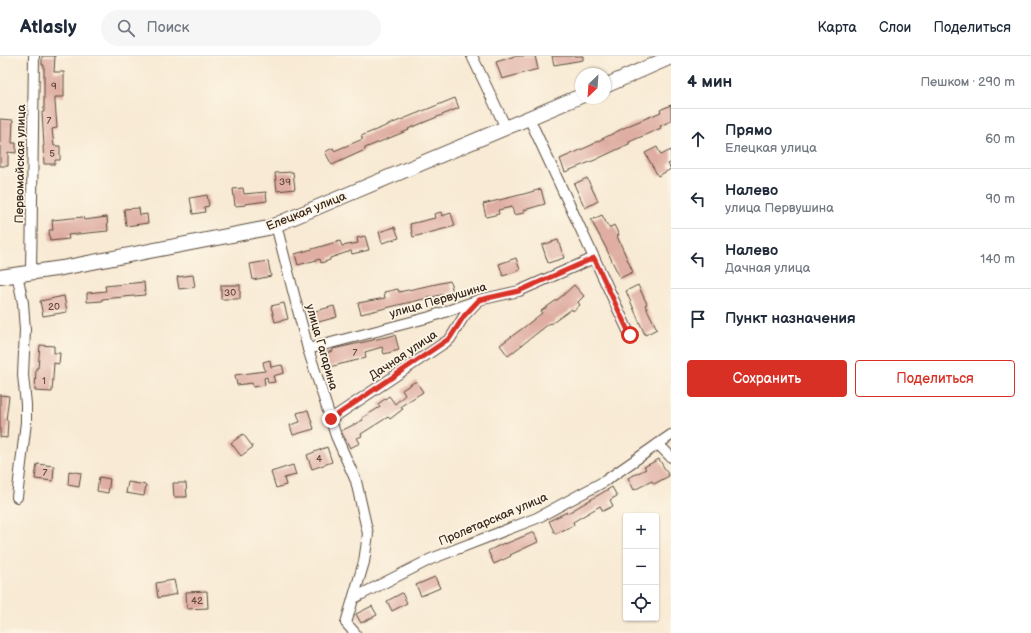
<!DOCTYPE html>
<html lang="ru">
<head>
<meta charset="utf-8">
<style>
  body { margin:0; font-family:"Balsamiq Sans",sans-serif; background:#f6f6f7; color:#1f2937 }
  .controls { position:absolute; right:12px; bottom:12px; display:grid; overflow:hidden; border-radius:4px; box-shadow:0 1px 3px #0004 }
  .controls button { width:36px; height:36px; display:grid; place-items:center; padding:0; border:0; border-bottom:1px solid #e0e1e3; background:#fff; color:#1f2937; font:20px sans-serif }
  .compass { position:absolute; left:575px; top:12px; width:36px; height:36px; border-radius:50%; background:#fff; box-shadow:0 1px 3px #0004; rotate:205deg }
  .stop { position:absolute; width:12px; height:12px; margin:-9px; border:3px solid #d93025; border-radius:50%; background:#fff }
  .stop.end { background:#d93025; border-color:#fff; box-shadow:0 1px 4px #0008 }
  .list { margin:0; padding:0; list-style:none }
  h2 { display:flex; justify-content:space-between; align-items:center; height:52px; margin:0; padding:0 16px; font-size:17px }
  h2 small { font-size:13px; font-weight:400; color:#747a83 }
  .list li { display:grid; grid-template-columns:26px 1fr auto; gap:12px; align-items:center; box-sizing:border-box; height:60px; padding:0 16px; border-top:1px solid #e0e1e3 }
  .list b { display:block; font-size:15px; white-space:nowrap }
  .list p { margin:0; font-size:13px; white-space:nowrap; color:#747a83 }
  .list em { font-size:13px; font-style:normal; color:#747a83 }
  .actions { display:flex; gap:8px; padding:12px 16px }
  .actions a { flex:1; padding:9px 0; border:1px solid #d93025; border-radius:4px; text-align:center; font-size:14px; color:#d93025 }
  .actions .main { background:#d93025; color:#fff }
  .icon { flex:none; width:22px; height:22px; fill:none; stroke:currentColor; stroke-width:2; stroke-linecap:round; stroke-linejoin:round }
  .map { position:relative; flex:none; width:671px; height:577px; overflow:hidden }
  header { display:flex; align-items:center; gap:24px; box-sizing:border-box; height:56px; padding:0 20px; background:#fff; border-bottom:1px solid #e0e1e3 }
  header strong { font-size:19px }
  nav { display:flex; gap:22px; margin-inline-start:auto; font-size:14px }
  .search { width:280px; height:36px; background:#f6f6f7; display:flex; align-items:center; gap:10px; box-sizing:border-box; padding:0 14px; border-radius:22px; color:#747a83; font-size:15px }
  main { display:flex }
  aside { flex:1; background:#fff }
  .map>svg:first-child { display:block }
</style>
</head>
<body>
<header>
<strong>Atlasly</strong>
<div class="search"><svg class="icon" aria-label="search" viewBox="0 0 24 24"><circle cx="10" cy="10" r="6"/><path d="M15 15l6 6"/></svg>Поиск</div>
<nav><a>Карта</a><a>Слои</a><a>Поделиться</a></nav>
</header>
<main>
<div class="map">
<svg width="671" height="577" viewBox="0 0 671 577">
  <rect width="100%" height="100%" fill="#fcf5e5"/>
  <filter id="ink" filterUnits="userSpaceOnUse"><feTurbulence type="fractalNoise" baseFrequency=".025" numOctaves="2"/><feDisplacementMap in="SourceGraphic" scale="8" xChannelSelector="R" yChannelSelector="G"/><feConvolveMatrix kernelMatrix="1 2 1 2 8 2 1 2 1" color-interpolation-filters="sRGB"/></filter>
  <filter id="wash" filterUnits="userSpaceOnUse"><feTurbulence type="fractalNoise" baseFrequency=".012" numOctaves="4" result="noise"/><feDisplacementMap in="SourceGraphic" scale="16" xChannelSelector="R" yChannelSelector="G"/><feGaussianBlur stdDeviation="0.9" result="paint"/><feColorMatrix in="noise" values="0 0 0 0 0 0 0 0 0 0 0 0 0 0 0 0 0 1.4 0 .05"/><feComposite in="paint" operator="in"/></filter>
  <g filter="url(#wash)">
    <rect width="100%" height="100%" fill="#f8ead4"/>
    <g id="blocks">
      <g fill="#dfada2">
        <polygon points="42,0 55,0 54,16 64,16 64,41 55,41 55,45 57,72 52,73 54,90 60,90 60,104 55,104 55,108 44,108 43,90 44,90 42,56 44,56 44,9 42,9"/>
        <polygon points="515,0 535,0 538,13 502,23 496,6"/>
        <polygon points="552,0 583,0 583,4 554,9"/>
        <polygon points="455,42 459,52 408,73 409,74 365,92 365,94 332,109 325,96 333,92 334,95 363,83 361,80"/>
        <polygon points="671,49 671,65 660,70 661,72 629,86 629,88 595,104 565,116 560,103 594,88 594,87 630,69 661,56 660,54"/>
        <polygon points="0,63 13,64 12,87 16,87 16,97 8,96 8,110 0,110"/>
        <polygon points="657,91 661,99 671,94 671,107 668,108 671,113 658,120 645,97"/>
        <polygon points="293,116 295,133 277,135 275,117"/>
        <polygon points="587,122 598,145 585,152 574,128"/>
        <polygon points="243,132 244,138 266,136 267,145 245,148 246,149 235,150 233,133"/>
        <polygon points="541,133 545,148 524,154 524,157 514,159 512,151 498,154 499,158 486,161 483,148 524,138"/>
        <polygon points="207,139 209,150 204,151 205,156 193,158 190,142"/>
        <polygon points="139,152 140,159 147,158 148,167 126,170 124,153"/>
        <polygon points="441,156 442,160 451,157 455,170 413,181 410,168 435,162 434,158"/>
        <polygon points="602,159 609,172 614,169 619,179 617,180 633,216 620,222 606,192 591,164"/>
        <polygon points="83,161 84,164 107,161 108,175 68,179 69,183 50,185 49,174 53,174 52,164"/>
        <polygon points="395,171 399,182 382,187 379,176"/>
        <polygon points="365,180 369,194 352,198 351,195 330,202 330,204 321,207 320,203 298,209 295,198 340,185 342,190 358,187 357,182"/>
        <polygon points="558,184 564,202 548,207 542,189"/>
        <polygon points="516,202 520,214 503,220 499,208"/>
        <polygon points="268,205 271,220 253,224 250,208"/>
        <polygon points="193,219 195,231 179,233 177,221"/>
        <polygon points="450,225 453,236 361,258 358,247 385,242 384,236 398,233 399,236"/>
        <polygon points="144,226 145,239 102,243 102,245 87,246 87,237 106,235 105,230"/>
        <rect x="221" y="229" width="19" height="14"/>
        <polygon points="574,229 584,240 578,246 580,249 573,255 572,253 551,268 550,267 508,300 500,289 523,272 542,257 541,255 561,241"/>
        <polygon points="638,229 647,248 645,249 657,273 645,279 626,235"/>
        <polygon points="64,240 67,256 43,260 40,245"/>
        <polygon points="284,247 288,263 275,266 271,250"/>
        <polygon points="334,250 337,261 315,267 312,256"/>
        <polygon points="395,279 399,294 384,298 382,291 365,296 366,302 325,312 322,298 333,295 333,293"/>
        <polygon points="40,289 54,290 54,297 60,297 59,308 54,307 52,336 35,335 36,312 38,312"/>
        <polygon points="270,304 271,311 282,309 283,312 284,317 273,320 275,326 268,327 267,321 264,322 265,329 253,331 252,327 237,329 235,319 265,315 263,306"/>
        <polygon points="416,325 423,336 401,350 403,353 390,363 388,361 361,378 362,380 357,382 360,387 350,392 341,375 363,364 362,362 380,351 378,348 389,340 395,348 405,339 402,334"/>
        <polygon points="0,339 9,340 6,364 8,364 7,382 0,381"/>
        <polygon points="308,354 314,373 293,379 290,369 300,366 297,357"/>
        <polygon points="243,378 253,391 241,400 231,387"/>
        <polygon points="327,391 332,406 312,413 307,399"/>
        <polygon points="659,403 669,420 654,428 652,425 634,434 628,422 646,413 644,411"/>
        <polygon points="37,408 54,410 53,425 35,423"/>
        <polygon points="293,409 296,419 284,422 286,429 276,432 271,416"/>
        <polygon points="69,415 81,417 79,431 68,429"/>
        <polygon points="99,421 110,423 108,437 97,435"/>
        <polygon points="128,426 146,429 144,440 126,437"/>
        <polygon points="173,427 186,427 187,441 174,441"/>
        <polygon points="612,431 617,440 610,444 613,450 603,455 600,450 573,466 574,469 555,478 549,465 567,456 568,457"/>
        <polygon points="534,476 538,486 510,499 511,500 494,508 488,495 504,487 505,488"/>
        <polygon points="435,521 440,532 421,540 416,529"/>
        <polygon points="174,524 177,538 158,542 156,527"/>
        <polygon points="207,535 208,552 187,553 186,536"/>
        <polygon points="402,537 407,547 392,555 387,545"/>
        <polygon points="372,550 377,559 361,567 356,558"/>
      </g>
    </g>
  </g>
  <g filter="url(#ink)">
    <use href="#blocks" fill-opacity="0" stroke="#574739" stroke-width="1"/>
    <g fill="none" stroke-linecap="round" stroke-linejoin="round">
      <defs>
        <g id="street">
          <polyline points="472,0 506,72"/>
          <polyline points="529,62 630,279"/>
          <polyline points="276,169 308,293 336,380 356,425 368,478 364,506 346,567 355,577"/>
          <polyline points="31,216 34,0"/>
          <polyline points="308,293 430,261 479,244 519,235 594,202"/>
          <polyline points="331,363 450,283 464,260 477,246"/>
          <polyline points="658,388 671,401"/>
          <polyline points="17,441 26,366 26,348 23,319 25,274 23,247 17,218"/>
          <polyline points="354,542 431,503 537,462 605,425 671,379"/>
        </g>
        <g id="secondary">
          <polyline points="605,30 671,1"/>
          <polyline points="0,221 62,212 268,172 581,40"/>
        </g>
      </defs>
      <use href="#street" stroke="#574739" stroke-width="12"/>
      <use href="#secondary" stroke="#574739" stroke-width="16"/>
      <use href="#street" stroke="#fff" stroke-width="10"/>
      <use href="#secondary" stroke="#fff" stroke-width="14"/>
    </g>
  </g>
  <g fill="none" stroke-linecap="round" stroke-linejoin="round" filter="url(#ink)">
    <polyline stroke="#d93025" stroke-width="5" points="331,363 450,282 464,260 479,244 519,235 594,202 630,279"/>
  </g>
  <g text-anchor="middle" stroke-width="3.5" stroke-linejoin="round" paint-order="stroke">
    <g font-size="10" fill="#644b3f">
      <text x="54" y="33">9</text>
      <text x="49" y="68">7</text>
      <text x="52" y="101">5</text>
      <text x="285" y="129">39</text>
      <text x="230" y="240">30</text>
      <text x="54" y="254">20</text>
      <text x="355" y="300">7</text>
      <text x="44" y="328">1</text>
      <text x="319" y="406">4</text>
      <text x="45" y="420">7</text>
      <text x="197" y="548">42</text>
    </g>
    <g font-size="12" fill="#3b2a1e" stroke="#fcf5e5">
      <text transform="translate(20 108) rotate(-89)" y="4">Первомайская улица</text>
      <text transform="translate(306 155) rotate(-22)" y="4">Елецкая улица</text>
      <text transform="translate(438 244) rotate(-16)" y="4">улица Первушина</text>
      <text transform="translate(322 291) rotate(74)" y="4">улица Гагарина</text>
      <text transform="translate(403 299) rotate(-34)" y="4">Дачная улица</text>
      <text transform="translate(493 463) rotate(-23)" y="4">Пролетарская улица</text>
    </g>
  </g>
</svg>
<div class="controls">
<button>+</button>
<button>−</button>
<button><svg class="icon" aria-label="locate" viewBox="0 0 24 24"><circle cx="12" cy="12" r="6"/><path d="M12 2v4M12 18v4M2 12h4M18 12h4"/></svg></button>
</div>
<svg class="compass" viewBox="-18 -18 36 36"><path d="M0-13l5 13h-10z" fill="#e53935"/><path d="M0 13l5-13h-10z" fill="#747a83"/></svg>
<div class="stop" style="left:630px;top:279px"></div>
<div class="stop end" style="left:331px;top:363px"></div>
</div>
<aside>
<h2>4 мин<small>Пешком · 290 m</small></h2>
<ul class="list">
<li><svg class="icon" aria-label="ahead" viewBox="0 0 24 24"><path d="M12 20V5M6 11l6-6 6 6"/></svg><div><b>Прямо</b><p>Елецкая улица</p></div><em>60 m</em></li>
<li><svg class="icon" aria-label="left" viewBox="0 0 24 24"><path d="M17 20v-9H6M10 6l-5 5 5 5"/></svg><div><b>Налево</b><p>улица Первушина</p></div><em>90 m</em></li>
<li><svg class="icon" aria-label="left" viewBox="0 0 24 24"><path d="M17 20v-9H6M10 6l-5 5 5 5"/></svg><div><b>Налево</b><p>Дачная улица</p></div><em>140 m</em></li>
<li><svg class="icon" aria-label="arrive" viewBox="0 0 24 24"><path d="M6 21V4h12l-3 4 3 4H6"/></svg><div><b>Пункт назначения</b></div></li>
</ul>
<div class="actions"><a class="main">Сохранить</a><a>Поделиться</a></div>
</aside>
</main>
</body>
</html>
